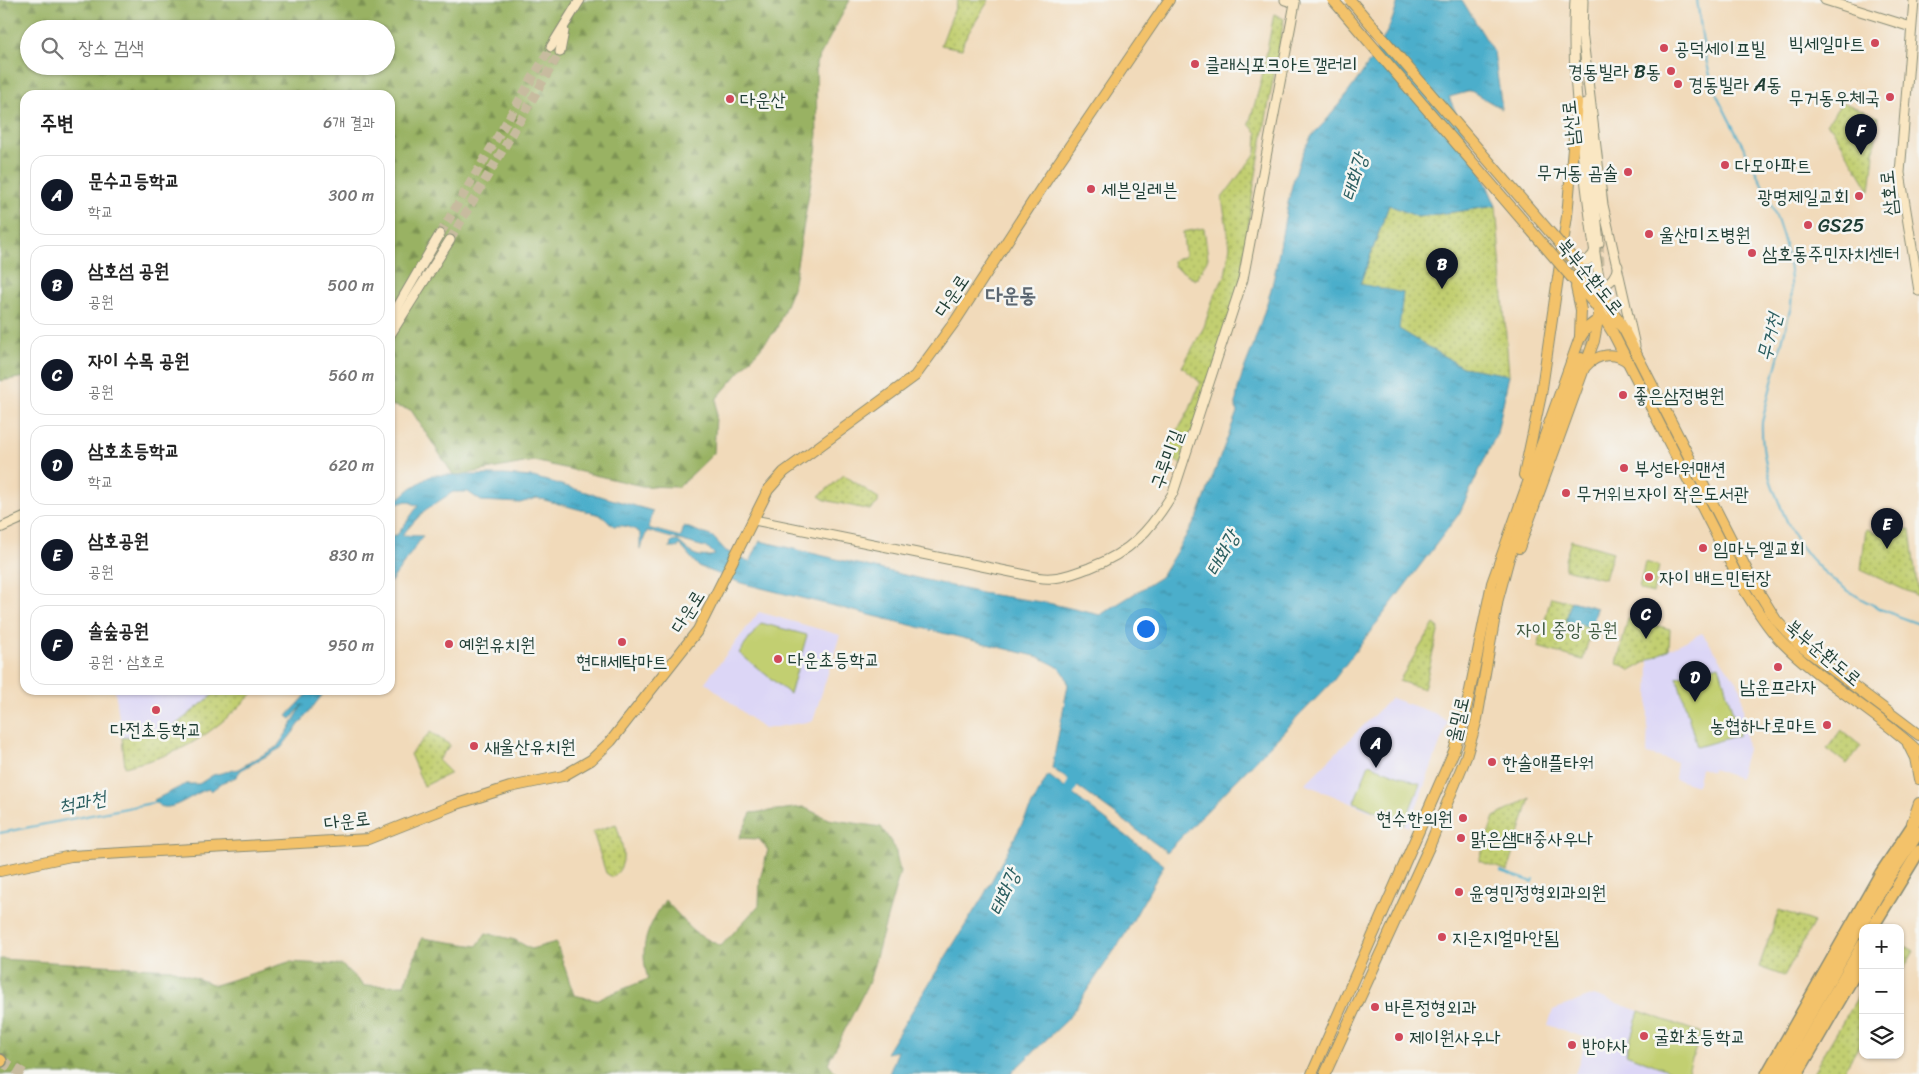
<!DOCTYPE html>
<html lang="ko">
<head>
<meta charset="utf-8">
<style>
  body { margin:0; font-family:Sriracha,"Poor Story",sans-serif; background:#f6f6f6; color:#222 }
  .controls { position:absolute; right:15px; bottom:15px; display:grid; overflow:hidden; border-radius:10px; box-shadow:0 1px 4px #0004 }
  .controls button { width:45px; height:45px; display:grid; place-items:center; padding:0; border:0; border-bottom:1px solid #e0e0e0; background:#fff; color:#222; font:25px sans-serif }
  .you { position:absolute; left:1145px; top:628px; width:18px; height:18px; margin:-12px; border:4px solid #fff; border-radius:50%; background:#1a73e8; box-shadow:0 0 0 8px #1a73e833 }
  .badge { display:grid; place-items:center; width:32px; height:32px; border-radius:50%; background:#111827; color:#fff; font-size:16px; font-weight:700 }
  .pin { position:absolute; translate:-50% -41px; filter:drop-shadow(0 1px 2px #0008) }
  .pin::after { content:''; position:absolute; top:26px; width:18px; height:15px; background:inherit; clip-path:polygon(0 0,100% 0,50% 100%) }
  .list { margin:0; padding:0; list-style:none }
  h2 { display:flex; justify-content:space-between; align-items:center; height:65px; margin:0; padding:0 20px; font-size:21px }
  h2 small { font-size:16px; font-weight:400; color:#767676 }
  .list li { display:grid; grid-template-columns:32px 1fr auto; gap:15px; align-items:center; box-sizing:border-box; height:80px; margin:0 10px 10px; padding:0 10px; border:1px solid #e0e0e0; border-radius:15px }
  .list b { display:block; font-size:19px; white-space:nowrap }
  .list p { margin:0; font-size:16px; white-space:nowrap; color:#767676 }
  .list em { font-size:16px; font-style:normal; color:#767676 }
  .icon { flex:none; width:28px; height:28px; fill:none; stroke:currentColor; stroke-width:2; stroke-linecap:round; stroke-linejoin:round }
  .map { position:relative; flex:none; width:1919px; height:1074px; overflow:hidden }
  .search { position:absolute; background:#fff; box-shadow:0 1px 4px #0004; left:20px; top:20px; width:375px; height:55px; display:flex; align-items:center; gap:12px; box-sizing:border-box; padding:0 18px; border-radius:28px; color:#767676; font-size:19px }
  .panel { position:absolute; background:#fff; box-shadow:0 1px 4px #0004; left:20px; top:90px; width:375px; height:605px; border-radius:15px }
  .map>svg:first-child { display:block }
</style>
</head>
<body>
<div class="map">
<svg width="1919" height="1074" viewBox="0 0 1919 1074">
  <defs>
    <pattern id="green-dots" width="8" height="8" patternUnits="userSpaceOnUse" patternTransform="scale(1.25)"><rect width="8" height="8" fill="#c2cf71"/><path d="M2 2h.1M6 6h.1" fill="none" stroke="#9da95e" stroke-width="1.8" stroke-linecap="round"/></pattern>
    <pattern id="forest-firs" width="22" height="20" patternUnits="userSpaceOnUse" patternTransform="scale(1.25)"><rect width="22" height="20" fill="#99b263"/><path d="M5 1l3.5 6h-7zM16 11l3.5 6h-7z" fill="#7c9252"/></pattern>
    <pattern id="water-ripples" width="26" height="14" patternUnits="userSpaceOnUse" patternTransform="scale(1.25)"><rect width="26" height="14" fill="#4caecb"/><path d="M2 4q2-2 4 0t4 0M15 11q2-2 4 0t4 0" fill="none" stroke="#3f8fa6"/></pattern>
  </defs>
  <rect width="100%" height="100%" fill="#f6f6f2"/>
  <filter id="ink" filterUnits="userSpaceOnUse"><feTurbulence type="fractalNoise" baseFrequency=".02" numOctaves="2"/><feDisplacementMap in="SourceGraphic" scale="10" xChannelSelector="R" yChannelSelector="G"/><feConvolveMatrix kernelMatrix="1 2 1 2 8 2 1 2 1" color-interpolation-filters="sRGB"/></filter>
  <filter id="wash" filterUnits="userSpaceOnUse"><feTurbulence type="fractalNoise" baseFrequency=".0096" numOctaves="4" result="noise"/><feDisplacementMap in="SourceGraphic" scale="20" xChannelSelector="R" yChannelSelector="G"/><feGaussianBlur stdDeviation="1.12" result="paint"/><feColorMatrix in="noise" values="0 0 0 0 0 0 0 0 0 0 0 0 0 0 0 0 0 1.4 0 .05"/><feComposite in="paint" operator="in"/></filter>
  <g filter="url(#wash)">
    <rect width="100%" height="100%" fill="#f1daba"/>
    <g fill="#dcd6f6">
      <polygon points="759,612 840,635 813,721 764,729 705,682"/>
      <polygon points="1702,633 1741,688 1747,749 1739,778 1713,769 1712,772 1701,768 1697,786 1675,779 1677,762 1647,754 1649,659"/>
      <polygon points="115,690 219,690 219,691 169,730 122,738"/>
      <polygon points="1391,698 1434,713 1448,722 1409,827 1305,784"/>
      <polygon points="1594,995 1701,1033 1687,1074 1575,1074 1587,1038 1548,1025 1553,1010"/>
    </g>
    <g fill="url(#green-dots)" stroke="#708652">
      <polygon points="958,0 989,0 964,40 962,49 941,45"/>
      <polygon points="1274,14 1284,19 1253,191 1240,287 1182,465 1165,453 1190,409 1200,382 1182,367 1204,327 1215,293 1225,276 1230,246 1222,198 1256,153 1257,133 1249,124 1261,82"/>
      <polygon points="1842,102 1878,117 1870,191 1832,128 1827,124"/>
      <polygon points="1389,205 1418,217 1496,206 1509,375 1462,367 1399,329 1360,284"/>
      <polygon points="1204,228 1208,258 1196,280 1174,266 1173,261 1185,256 1183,232"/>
      <polygon points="844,475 878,498 878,503 870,510 825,500 819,496"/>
      <polygon points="1866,529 1879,533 1910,529 1918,596 1861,570"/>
      <polygon points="1571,540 1613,552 1605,579 1565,569 1565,560"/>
      <polygon points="1551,597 1597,608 1583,660 1538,647"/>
      <polygon points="1628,618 1670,629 1669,649 1630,671 1625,666 1617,664"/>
      <polygon points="1434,624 1439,628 1424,689 1399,681"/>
      <path d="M219,690H256C230,717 199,744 163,756C150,761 138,763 125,767L122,738L169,730Z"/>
      <polygon points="1841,730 1861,746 1847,764 1827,749"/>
      <polygon points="430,732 450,745 438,760 451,773 424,786 410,754"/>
      <polygon points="1530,798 1508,871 1479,861 1494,817"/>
      <path d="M616,824C621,841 631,865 612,877L606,873L593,832Z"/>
      <polygon points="1779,910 1814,922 1784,976 1759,967"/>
      <polygon points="1900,943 1914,951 1900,975"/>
      <polygon points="1863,988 1863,1039 1842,1074 1812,1074"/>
    </g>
    <g fill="url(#forest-firs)" stroke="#5c784c" fill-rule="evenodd">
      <path d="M0,0H850L816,63L817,146L793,288L776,330L717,398L714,453L679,487L642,486L534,461L454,476L411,410L390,405V95H25V377L0,381ZM29,29H386V66H29Z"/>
      <path d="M803,807L828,819L881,827L895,848L900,872L869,982L828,1063L837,1074H0V959L171,969L215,985L289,962L342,965L364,986L404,985L422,938L477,946L486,933L515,940L531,949L556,942L574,995L596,1000L648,979C638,945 648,928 665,900L695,933L721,946L759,905L760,879L768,850L759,839L739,838L751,813Z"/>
    </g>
    <g fill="#c2cf71" stroke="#708652">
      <polygon points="1645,562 1659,566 1653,593 1639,589"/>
      <polygon points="761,623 807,635 790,694 739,653"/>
      <polygon points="1719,665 1739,735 1697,747 1677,677"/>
      <polygon points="1369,764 1420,784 1404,824 1354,802"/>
      <polygon points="1639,1011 1701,1033 1687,1074 1678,1074 1626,1054"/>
    </g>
    <g fill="url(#water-ripples)" stroke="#367680">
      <path d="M1398,0H1462L1494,52L1502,109L1471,91L1449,97L1496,206L1418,217L1389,205L1360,284L1403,293L1399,329L1462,367L1509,375L1497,433L1459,514L1333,681L1167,852L1052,768L1068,685C1065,666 1054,666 1039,657L741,583L698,566L680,545L676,548H670L671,542L678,541C692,554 696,559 715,555L708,548L647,531L640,549V533C632,527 625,525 614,526L600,515L537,498L520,503L481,501L468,492H453L424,511L402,535L423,536L390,583V536L397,535L418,506L407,501L390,506L411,488L432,475H504L533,477L653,511L648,528L681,537L684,526L713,537L726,551L750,562L760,541L981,593L1048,603L1100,615L1161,577L1198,516L1237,412C1232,395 1247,362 1253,346C1260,323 1269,300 1274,277C1284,233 1288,175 1311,137C1316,130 1324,124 1329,117C1353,87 1391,38 1398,0Z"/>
      <polygon points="1571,601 1597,608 1592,627 1566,621"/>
      <path d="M311,690H326L281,748L241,770L236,777L223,782L211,791L209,789C193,792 166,820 154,800L186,784H199L213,775L238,769L277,747L288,731L303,704L291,719L287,716Z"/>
      <polygon points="1048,775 1164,865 1124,936 1067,1020 1010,1074 889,1074 898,1051 886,1053 984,895"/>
    </g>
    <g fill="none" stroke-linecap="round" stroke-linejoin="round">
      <g stroke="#4caecb" stroke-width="2">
        <path d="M1697,0C1702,33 1704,66 1718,97C1749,163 1797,230 1791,306L1762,422C1761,449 1767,475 1778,500C1784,515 1790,531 1800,545C1827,584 1874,609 1919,624"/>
        <polyline points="0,833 157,802"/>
        <polyline points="1500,871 1533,882 1534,879"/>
      </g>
      <polyline stroke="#4caecb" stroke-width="11" points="1064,803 1079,770"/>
    </g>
  </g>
  <g filter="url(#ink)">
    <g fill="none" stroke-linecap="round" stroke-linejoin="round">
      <g stroke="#c7bb9f" stroke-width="9" stroke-dasharray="9 4.5" stroke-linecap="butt">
        <polyline points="440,234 551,47"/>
        <polyline points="450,240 560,52"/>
        <polyline points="1599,243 1600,265"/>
        <polyline points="1581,358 1591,325"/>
      </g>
      <polyline stroke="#c7bb9f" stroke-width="11" stroke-dasharray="11 5.5" stroke-linecap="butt" points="1,1061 24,1074"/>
      <defs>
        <g id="secondary">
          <path d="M1575,0C1571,62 1579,124 1586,186C1592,232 1597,280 1610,324"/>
          <polyline points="1825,0 1911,27"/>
          <polyline points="1914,0 1900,173 1919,291"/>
          <polyline points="1582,31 1603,205 1635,346"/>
          <polyline points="1582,36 1583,0"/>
          <polyline points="551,47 580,0"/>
          <polyline points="560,52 564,31"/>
          <polyline points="1585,104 1599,243"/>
          <polyline points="1573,259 1587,261 1593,255 1595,249"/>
          <path d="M1576,282C1593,293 1614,287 1618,266"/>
          <polyline points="390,320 440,234"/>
          <polyline points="390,335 450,240"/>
          <path d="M754,520L1021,574C1030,576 1042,579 1051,578C1064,578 1077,572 1089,568C1131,552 1150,531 1173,493L1243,279L1295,3L1285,0"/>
          <polyline points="0,528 25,517"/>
        </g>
        <g id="primary">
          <polyline points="1573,259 1619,320 1755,586 1776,620 1798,644 1919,735"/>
          <path d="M1572,278L1596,306L1613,333L1745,591C1756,608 1766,626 1781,641C1822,683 1876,711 1919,752"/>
          <polyline points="1576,287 1581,310 1580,336"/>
          <path d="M1586,366C1597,354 1615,351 1628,362"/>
          <polyline points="1524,475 1541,395 1567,216 1577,103"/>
          <polyline points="1519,548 1594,341 1599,314"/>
          <polyline points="1908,744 1915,758 1919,779"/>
          <polyline points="1912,823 1919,803"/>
          <polyline points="0,871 71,856 368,839 454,805 510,787 563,776 591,760 611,741 698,630 768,490 784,472 915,376 956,320 1048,178 1169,0"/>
          <path d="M1312,1074L1454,751L1465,715L1492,583L1579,340C1590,320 1607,310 1625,330"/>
          <polyline points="1325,1074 1429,847 1466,757 1477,719 1498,599 1509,558 1581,358"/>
        </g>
        <g id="highway">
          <polyline points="1872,928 1919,851"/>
          <polyline points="0,1060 1,1061"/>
          <polyline points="1767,1074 1881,873 1919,816"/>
          <polyline points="1776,1074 1883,886 1919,832"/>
          <polyline points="1788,1074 1863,944"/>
          <polyline points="1797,1074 1863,960"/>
        </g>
      </defs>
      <use href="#secondary" stroke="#888c77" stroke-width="11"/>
      <use href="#primary" stroke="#888c77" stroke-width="12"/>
      <use href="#highway" stroke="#888c77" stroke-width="14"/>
      <use href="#secondary" stroke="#fae7c3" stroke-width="9"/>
      <use href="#primary" stroke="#f3c26a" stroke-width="10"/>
      <use href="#highway" stroke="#f3c26a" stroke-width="11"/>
      <defs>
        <g id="primary-bridge">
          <polyline points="1333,0 1572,278"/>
          <polyline points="1350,0 1573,259"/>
        </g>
      </defs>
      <use href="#primary-bridge" stroke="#888c77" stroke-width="12" stroke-linecap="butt"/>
      <use href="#primary-bridge" stroke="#f3c26a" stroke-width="10"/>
    </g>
  </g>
  <g fill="#d1495b" stroke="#f6f6f2" stroke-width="2">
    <circle cx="1875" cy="43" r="5"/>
    <circle cx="1664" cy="48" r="5"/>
    <circle cx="1195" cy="64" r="5"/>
    <circle cx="1671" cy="71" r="5"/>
    <circle cx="1678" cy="84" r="5"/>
    <circle cx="1890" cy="97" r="5"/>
    <circle cx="730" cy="99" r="5"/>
    <circle cx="1725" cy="165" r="5"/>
    <circle cx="1628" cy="172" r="5"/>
    <circle cx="1091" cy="189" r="5"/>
    <circle cx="1859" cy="196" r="5"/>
    <circle cx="1808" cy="225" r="5"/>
    <circle cx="1649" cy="234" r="5"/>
    <circle cx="1752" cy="253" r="5"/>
    <circle cx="1623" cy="395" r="5"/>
    <circle cx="1624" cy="468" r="5"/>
    <circle cx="1566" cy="493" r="5"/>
    <circle cx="1703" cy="548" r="5"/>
    <circle cx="1649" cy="577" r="5"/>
    <circle cx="622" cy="642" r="5"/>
    <circle cx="449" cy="644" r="5"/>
    <circle cx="778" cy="659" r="5"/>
    <circle cx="1778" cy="667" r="5"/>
    <circle cx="156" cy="710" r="5"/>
    <circle cx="1827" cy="725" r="5"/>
    <circle cx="474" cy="746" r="5"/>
    <circle cx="1492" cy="762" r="5"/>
    <circle cx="1463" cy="818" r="5"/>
    <circle cx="1461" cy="838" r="5"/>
    <circle cx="1459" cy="892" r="5"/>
    <circle cx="1442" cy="937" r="5"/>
    <circle cx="1375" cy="1007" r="5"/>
    <circle cx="1644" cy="1036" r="5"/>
    <circle cx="1399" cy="1037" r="5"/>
    <circle cx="1572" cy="1045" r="5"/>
  </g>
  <g text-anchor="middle" stroke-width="5" stroke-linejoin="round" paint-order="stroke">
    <g font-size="19" fill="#1f3d34" stroke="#f6f6f2" text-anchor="start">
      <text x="1865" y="50" text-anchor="end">빅세일마트</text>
      <text x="1674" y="55">공덕세이프빌</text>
      <text x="1205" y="71">클래식포크아트갤러리</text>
      <text x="1661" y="78" text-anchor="end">경동빌라 B동</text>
      <text x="1688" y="91">경동빌라 A동</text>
      <text x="1880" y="104" text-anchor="end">무거동우체국</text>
      <text x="740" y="106">다운산</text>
      <text x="1735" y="172">다모아파트</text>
      <text x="1618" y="179" text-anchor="end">무거동 곰솔</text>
      <text x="1101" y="196">세븐일레븐</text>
      <text x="1849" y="203" text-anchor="end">광명제일교회</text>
      <text x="1818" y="232">GS25</text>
      <text x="1659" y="241">울산미즈병원</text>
      <text x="1762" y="260">삼호동주민자치센터</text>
      <text x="1633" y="402">좋은삼정병원</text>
      <text x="1634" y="475">부성타워맨션</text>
      <text x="1576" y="500">무거위브자이 작은도서관</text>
      <text x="1713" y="555">임마누엘교회</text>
      <text x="1659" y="584">자이 배드민턴장</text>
      <text x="459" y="651">예원유치원</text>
      <text x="788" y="666">다운초등학교</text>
      <text x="622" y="668" text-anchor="middle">현대세탁마트</text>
      <text x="1778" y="693" text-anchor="middle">남운프라자</text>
      <text x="1817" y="732" text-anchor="end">농협하나로마트</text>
      <text x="156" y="736" text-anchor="middle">다전초등학교</text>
      <text x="484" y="753">새울산유치원</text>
      <text x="1502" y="769">한솔애플타워</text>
      <text x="1453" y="825" text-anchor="end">현수한의원</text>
      <text x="1471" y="845">맑은샘대중사우나</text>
      <text x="1469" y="899">윤영민정형외과의원</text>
      <text x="1452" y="944">지은지얼마안됨</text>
      <text x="1385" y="1014">바른정형외과</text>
      <text x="1654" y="1043">굴화초등학교</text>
      <text x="1409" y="1044">제이원사우나</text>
      <text x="1582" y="1052">반야사</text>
    </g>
    <g font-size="19" fill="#1f3d34" stroke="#f6f6f2">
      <text transform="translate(1570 123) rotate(-96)" y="7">남산로</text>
      <text transform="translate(1888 193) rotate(-96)" y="7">삼호로</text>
      <text transform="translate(1591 276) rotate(51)" y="7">북부순환도로</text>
      <text transform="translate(951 295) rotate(-56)" y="7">다운로</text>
      <text transform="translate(1166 459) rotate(-70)" y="7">구루미길</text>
      <text transform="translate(687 611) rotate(-58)" y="7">다운로</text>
      <text transform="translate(1824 652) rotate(40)" y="7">북부순환도로</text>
      <text transform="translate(1457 719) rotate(-77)" y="7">울밀로</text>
      <text transform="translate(347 820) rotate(-7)" y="7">다운로</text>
    </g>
    <g font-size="19" fill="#405a40" stroke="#f6f6f2">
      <text x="1567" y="636">자이 중앙 공원</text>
    </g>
    <g font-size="20" font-style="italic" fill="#2c5f61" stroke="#f6f6f2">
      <text transform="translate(1354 177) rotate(-73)" y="7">태화강</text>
      <text transform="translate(1769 337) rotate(-76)" y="7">무거천</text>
      <text transform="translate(1222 553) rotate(-61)" y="7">태화강</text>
      <text transform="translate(82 802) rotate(-12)" y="7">척과천</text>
      <text transform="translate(1004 892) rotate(-66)" y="7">태화강</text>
    </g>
    <g font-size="21" font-weight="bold" fill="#5b6670" stroke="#f6f6f2">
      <text x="1011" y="302">다운동</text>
    </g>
  </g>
</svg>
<div class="controls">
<button>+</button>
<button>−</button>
<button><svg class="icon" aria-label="layers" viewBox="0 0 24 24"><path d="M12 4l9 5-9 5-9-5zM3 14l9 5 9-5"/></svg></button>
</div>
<div class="you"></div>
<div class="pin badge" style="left:1376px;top:768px">A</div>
<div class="pin badge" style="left:1442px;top:289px">B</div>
<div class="pin badge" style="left:1646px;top:639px">C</div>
<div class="pin badge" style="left:1695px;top:702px">D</div>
<div class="pin badge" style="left:1887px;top:549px">E</div>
<div class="pin badge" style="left:1861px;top:155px">F</div>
<div class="search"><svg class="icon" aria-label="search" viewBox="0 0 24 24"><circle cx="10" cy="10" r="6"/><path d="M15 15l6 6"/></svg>장소 검색</div>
<section class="panel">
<h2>주변<small>6개 결과</small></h2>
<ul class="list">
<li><span class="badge">A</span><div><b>문수고등학교</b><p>학교</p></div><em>300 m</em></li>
<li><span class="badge">B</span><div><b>삼호섬 공원</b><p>공원</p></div><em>500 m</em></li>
<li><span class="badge">C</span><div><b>자이 수목 공원</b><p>공원</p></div><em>560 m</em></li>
<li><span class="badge">D</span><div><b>삼호초등학교</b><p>학교</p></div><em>620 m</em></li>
<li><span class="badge">E</span><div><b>삼호공원</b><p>공원</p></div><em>830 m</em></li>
<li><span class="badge">F</span><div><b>솔숲공원</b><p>공원 · 삼호로</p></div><em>950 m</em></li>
</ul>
</section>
</div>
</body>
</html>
